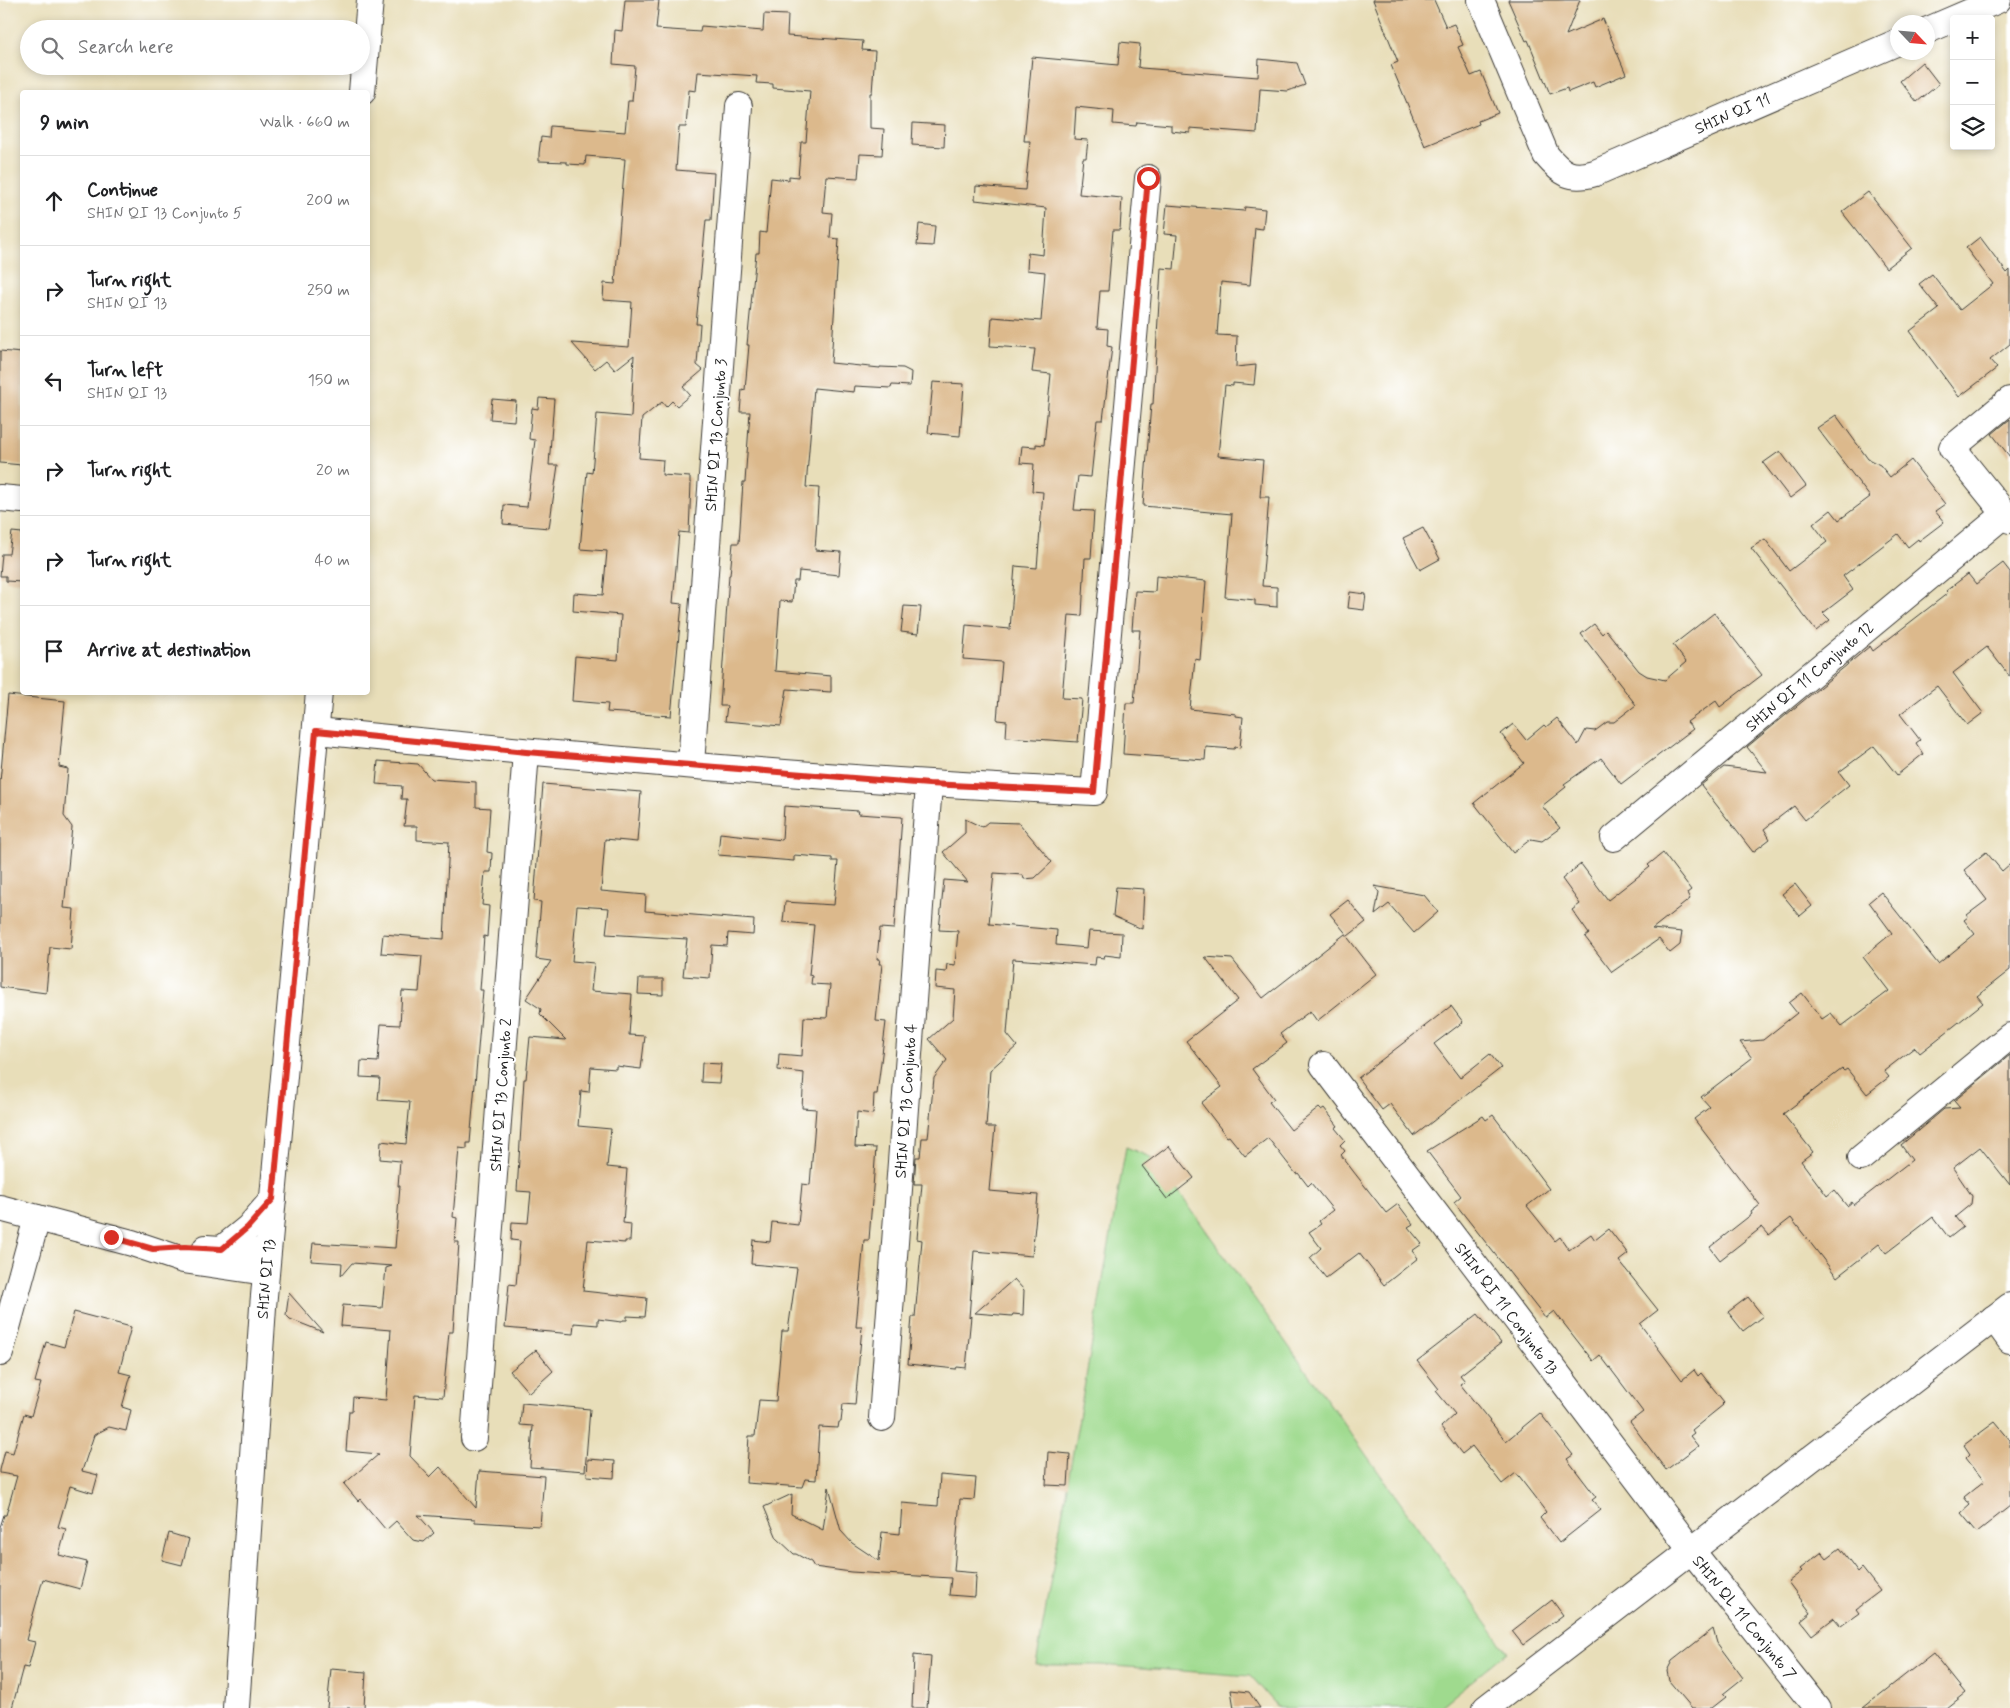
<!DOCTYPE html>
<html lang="en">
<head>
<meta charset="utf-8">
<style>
  body { margin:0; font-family:Mynerve,sans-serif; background:#f2f2f2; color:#202124 }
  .controls { position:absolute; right:15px; top:15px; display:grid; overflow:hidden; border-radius:5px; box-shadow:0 2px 8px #0003 }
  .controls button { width:45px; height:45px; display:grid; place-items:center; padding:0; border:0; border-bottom:1px solid #e0e0e0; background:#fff; color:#202124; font:25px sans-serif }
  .compass { position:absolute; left:1890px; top:15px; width:45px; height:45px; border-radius:50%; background:#fff; box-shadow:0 2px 8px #0003; rotate:116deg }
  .stop { position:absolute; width:15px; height:15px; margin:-11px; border:4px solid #d93025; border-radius:50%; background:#fff }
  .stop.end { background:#d93025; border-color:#fff; box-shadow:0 1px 5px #0008 }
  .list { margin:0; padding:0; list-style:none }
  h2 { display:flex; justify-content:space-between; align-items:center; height:65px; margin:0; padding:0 20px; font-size:21px }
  h2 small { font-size:16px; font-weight:400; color:#757577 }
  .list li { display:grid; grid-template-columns:32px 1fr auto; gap:15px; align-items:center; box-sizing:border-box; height:90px; padding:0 20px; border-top:1px solid #e0e0e0 }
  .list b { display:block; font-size:19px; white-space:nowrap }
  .list p { margin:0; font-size:16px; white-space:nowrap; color:#757577 }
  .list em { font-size:16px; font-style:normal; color:#757577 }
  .icon { flex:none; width:28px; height:28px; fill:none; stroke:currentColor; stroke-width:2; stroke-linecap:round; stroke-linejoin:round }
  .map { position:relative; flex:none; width:2010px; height:1708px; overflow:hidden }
  .search { position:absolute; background:#fff; box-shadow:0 2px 8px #0003; left:20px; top:20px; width:350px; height:55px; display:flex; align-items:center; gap:12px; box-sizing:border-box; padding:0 18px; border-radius:28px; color:#757577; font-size:19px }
  .panel { position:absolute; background:#fff; box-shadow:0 2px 8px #0003; left:20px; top:90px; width:350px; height:605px; border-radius:5px }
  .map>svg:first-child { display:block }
</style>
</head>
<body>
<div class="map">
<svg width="2010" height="1708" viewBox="0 0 2010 1708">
  <rect width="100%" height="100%" fill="#fff"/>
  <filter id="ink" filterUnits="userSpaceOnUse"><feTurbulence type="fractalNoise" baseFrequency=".02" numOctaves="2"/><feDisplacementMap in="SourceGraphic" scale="10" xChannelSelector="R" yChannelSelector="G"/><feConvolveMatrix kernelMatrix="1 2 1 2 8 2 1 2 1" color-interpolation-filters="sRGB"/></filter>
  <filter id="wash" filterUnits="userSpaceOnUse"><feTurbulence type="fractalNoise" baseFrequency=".0096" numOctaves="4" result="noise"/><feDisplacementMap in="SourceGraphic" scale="20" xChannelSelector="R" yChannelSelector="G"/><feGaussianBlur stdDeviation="1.12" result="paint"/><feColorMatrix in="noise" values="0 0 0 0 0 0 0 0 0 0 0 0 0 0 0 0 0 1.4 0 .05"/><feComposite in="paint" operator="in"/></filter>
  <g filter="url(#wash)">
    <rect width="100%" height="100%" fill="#e8deb9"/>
    <polygon fill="#9fda8e" stroke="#5e7b55" points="1126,1147 1155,1159 1507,1652 1439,1708 1279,1708 1251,1676 1100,1665 1036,1665"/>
    <g id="blocks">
      <g fill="#dcb98c">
        <polygon points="625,0 659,0 656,29 700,32 701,26 763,31 764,14 788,15 787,36 863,41 862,50 875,51 872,93 870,93 870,128 884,129 882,155 860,154 858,178 826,176 823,212 832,213 830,238 839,239 831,363 880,368 880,367 903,368 911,372 910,386 892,385 891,388 855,386 854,392 814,388 806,487 819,488 815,550 841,552 839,575 799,571 798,581 794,581 792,602 780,601 775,671 831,676 831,692 787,689 781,726 725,721 727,706 720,706 729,575 730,575 733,543 739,543 743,482 745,482 750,412 740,412 742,389 745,390 749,345 747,345 756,253 759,253 760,232 766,233 771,178 789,180 789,176 798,177 801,142 806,142 810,91 773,88 773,84 756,83 757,76 698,72 696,91 689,90 686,127 679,127 676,170 714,173 711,220 706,220 696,324 700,324 697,365 703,370 683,387 690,395 677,406 672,401 666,407 662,402 642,418 639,458 663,460 662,475 690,477 690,483 691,483 689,533 679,532 673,603 682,604 671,716 607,712 608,704 572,701 575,656 618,660 621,615 573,611 574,593 603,595 607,551 580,549 587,472 592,473 597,414 631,417 634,355 615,370 606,360 595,369 572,343 629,347 632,302 603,300 604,283 615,284 625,159 586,156 585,165 567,164 567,162 539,161 539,153 541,137 549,138 550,126 625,132 628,101 632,101 635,66 613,64 615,30 622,31"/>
        <polygon points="1373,0 1434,0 1446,27 1454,24 1463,45 1458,47 1471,76 1481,72 1498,113 1478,121 1479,124 1425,146 1391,65 1398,62"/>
        <polygon points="1508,0 1580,0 1566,35 1603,19 1626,74 1595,87 1593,82 1568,92 1567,88 1550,94 1528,40 1526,41"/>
        <polygon points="1120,42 1140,44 1138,67 1141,68 1258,77 1259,59 1297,63 1305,85 1288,91 1260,89 1257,133 1190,128 1190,133 1171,131 1171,125 1137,122 1136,126 1113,124 1114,111 1076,107 1074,139 1088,140 1086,158 1083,158 1079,194 1122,198 1120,230 1113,230 1108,291 1100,291 1097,328 1108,329 1107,346 1112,347 1103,420 1097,420 1091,477 1078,476 1074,510 1094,511 1091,558 1085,558 1082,616 1069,615 1062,698 1082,699 1078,742 1006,737 1007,721 997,720 1002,662 963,659 966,625 1010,629 1015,566 1037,568 1043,492 1032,491 1034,464 1020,463 1022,446 1036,447 1036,444 1044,445 1051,374 1032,372 1035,349 990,346 992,317 1041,321 1045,272 1027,270 1028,253 1043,255 1046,208 975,200 976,186 1025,190 1030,141 1024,141 1032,57 1118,65"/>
        <polygon points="1922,62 1939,84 1917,102 1900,81"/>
        <polygon points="913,123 945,125 944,147 912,145"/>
        <polygon points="1868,192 1912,248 1886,268 1842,212"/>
        <polygon points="1167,205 1244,211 1245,207 1265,209 1263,229 1255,228 1250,285 1221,282 1217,335 1237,336 1236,367 1256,365 1254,385 1233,383 1233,386 1225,385 1218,456 1263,460 1260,497 1269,497 1262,586 1277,587 1277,607 1255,605 1255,600 1225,597 1232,514 1143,506 1151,404 1153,404 1161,268 1174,269 1177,235 1164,234"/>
        <polygon points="919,224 935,226 933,246 917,245"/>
        <polygon points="1980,237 2007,273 2010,270 2010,344 1990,360 1997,368 1959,397 1910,331 1939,309 1919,284 1932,274 1960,310 1993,284 1966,248"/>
        <polygon points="0,351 22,353 22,465 0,463"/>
        <polygon points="933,382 964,384 960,436 928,433"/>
        <polygon points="539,398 554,399 549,465 558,465 549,528 503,524 504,505 527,507 535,440 529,439 532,408 538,409"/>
        <polygon points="492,399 516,401 514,421 490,419"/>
        <polygon points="1836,415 1868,459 1880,465 1890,477 1911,460 1945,504 1935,511 1944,522 1919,541 1918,539 1908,547 1898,534 1843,576 1853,590 1823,613 1830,620 1816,631 1751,548 1765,539 1789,571 1827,542 1813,524 1831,510 1839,520 1870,497 1817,428"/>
        <polygon points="2010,419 2010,457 1992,434"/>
        <polygon points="1780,451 1806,486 1790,498 1763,463"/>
        <polygon points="1423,528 1440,559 1420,570 1403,538"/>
        <polygon points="12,532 22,533 22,582 6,581 6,576 0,576 2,554 9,554"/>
        <polygon points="2003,563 2010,572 2010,677 1987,647 1953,673 1983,713 1967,725 1937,686 1900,714 1920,740 1916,743 1923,754 1897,775 1874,746 1839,772 1849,785 1805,820 1794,806 1764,829 1770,839 1753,852 1701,785 1724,767 1767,772 1747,747 1847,665 1870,646 1873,651 1948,593 1946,591 1968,574 1976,584"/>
        <polygon points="1156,576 1206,581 1200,660 1195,659 1190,709 1236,714 1236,716 1243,717 1240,748 1235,747 1234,749 1206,747 1205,760 1123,754 1126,703 1134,703 1140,630 1132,630 1135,591 1155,592"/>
        <polygon points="1350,592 1366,594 1364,610 1348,608"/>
        <polygon points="904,606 921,607 918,634 901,632"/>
        <polygon points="1714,613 1762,675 1720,707 1716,701 1687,722 1693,729 1621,784 1601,758 1564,784 1566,787 1542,806 1560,828 1542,841 1531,839 1513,853 1474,803 1524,763 1501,734 1513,724 1526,740 1544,725 1546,727 1557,718 1578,745 1586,730 1595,731 1607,722 1614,722 1636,705 1581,634 1594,624 1602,634 1606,630 1639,671 1647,676 1665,680 1686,662 1673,645"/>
        <polygon points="8,695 65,701 59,767 68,769 64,816 72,827 64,908 74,909 71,949 50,947 46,993 0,987 0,782"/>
        <polygon points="378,761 418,764 431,779 476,782 476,807 490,808 487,852 492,853 491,872 485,872 482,905 489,906 487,937 484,936 480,990 483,990 470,1143 467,1143 467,1149 459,1148 453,1217 457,1218 455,1242 459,1242 453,1332 449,1332 443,1397 415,1395 410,1456 430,1477 440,1467 476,1508 479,1471 544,1476 540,1526 475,1522 475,1519 418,1515 434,1533 424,1542 413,1540 396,1521 386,1530 360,1499 358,1501 344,1484 379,1454 346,1451 349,1411 352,1411 353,1397 386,1400 391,1330 341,1326 343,1305 382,1308 386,1268 392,1266 352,1263 341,1276 342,1263 311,1261 313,1243 395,1248 400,1186 398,1186 400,1161 380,1159 381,1141 406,1144 410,1102 378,1100 380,1078 360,1077 361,1061 378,1062 381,1024 400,1025 402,991 419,992 422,956 381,953 383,934 444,939 449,842 417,840 417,826 404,826 407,799 401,799 402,786 376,784"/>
        <polygon points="543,784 641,792 637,842 605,839 601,891 646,895 645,911 754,920 753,935 728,933 727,946 712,945 710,978 683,976 687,939 606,934 609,908 577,906 572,961 594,963 591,991 632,994 629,1035 645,1036 641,1069 616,1066 616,1069 591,1067 589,1092 581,1091 578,1126 611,1129 607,1167 627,1169 623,1223 631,1224 630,1241 625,1241 625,1243 588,1240 583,1291 647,1298 645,1317 627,1316 627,1320 623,1320 622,1322 598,1319 598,1325 574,1323 573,1334 505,1328 509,1284 516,1285 520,1241 511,1240 512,1222 528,1223 531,1192 517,1191 524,1079 526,1079 530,1037 566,1040 540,1014 541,1009 526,999 551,961 536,959 541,902 534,901"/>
        <polygon points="784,806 859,811 858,814 902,817 894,929 880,928 877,959 880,959 879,964 882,964 876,1021 886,1022 877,1094 874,1094 873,1114 857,1112 855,1147 876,1148 869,1240 864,1240 856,1327 862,1327 855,1405 843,1404 841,1422 839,1422 838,1428 819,1427 816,1480 805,1479 802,1487 746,1483 749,1436 755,1436 759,1400 776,1401 782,1331 788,1331 797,1268 751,1264 753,1240 770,1242 772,1222 798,1225 802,1184 810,1185 816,1109 802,1108 804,1073 778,1070 779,1054 802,1056 804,1017 827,1018 830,985 811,984 812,976 809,975 814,925 783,922 785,902 834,905 838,861 832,861 832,858 794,855 794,861 718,855 720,833 782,840"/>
        <polygon points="965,819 982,827 988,822 1019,823 1052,862 1035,878 1024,879 1023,875 994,873 989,924 1057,930 1056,945 1087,948 1089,931 1122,933 1121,957 1105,955 1104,958 1096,957 1095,965 1013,959 1007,1034 1017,1046 990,1070 986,1127 995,1127 989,1191 1038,1195 1032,1256 974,1251 969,1318 971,1316 966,1368 957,1367 956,1369 908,1364 912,1317 915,1317 922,1240 917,1239 922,1184 914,1184 916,1157 920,1157 922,1138 928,1138 934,1078 947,1060 929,1039 953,1018 955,990 935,988 936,971 946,972 947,964 955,965 958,931 939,930 944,880 968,882 943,852 965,833"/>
        <polygon points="1986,852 2002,871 2010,864 2010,970 1977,996 1983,1003 1920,1053 1915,1047 1884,1071 1889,1077 1867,1094 1847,1069 1844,1071 1842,1069 1783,1114 1813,1152 1801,1161 1827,1196 1834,1190 1847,1206 1852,1202 1854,1205 1912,1160 1901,1145 1944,1109 1960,1108 1954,1101 2010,1055 2010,1185 1980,1147 1953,1168 1972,1196 1971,1204 1955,1217 1963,1227 1949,1238 1933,1217 1886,1253 1879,1244 1837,1277 1791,1218 1769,1235 1762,1227 1720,1260 1710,1247 1752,1214 1751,1212 1760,1205 1694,1119 1710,1107 1701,1097 1752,1058 1740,1042 1763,1040 1797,1013 1789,1003 1802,993 1822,1019 1831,1013 1842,1026 1889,991 1863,957 1892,933 1869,902 1881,892 1938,964 1975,934 1964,920 1968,917 1967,915 1987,900 1964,870"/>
        <polygon points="1663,853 1691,890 1687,893 1690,899 1652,929 1682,932 1680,945 1670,953 1659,939 1612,972 1585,937 1589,934 1572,910 1580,904 1562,879 1581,864 1608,900 1650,867 1648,865"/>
        <polygon points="1795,884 1812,906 1800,916 1782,894"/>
        <polygon points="1374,886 1424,895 1438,912 1414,933 1389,904 1375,915 1379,892"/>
        <polygon points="1116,887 1144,889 1142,929 1113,916"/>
        <polygon points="1348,900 1366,922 1348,936 1330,914"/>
        <polygon points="1345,934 1376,974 1317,1021 1310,1011 1280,1034 1287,1043 1252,1069 1274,1099 1269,1102 1291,1130 1319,1108 1321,1110 1324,1108 1338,1126 1335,1128 1345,1140 1340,1145 1345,1151 1341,1155 1353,1171 1386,1213 1398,1204 1413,1224 1408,1227 1422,1244 1412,1251 1418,1258 1384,1285 1359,1253 1326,1278 1310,1258 1321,1248 1309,1232 1321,1224 1319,1221 1333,1210 1311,1183 1308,1186 1298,1173 1296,1174 1268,1138 1245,1156 1229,1136 1227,1137 1201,1103 1222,1087 1186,1041 1238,1000 1205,957 1232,959 1263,998"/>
        <polygon points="639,979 663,979 663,995 638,994"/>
        <polygon points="1451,1006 1463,1022 1434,1044 1460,1078 1490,1054 1501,1068 1414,1136 1390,1104 1382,1110 1358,1078"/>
        <polygon points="702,1063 721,1064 719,1083 701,1082"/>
        <polygon points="1493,1115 1549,1189 1527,1206 1555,1241 1560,1237 1569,1250 1591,1234 1595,1240 1609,1229 1628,1254 1619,1261 1658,1310 1640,1324 1682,1380 1694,1370 1698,1376 1701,1373 1724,1402 1722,1404 1723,1405 1692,1430 1694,1433 1690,1436 1698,1446 1666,1470 1630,1422 1643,1412 1616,1376 1600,1355 1593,1361 1554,1311 1545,1318 1454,1202 1461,1196 1427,1151 1483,1116 1486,1120"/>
        <polygon points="1169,1146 1194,1178 1167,1199 1142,1166"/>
        <polygon points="1014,1279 1024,1290 1023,1315 1013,1314 1012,1316 975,1313"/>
        <polygon points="289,1293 323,1332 290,1319 286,1315"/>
        <polygon points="1748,1297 1763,1316 1743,1331 1728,1312"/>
        <polygon points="74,1312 131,1327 119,1372 131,1375 122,1407 131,1410 126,1431 109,1427 94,1435 82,1471 98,1475 93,1493 70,1486 58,1527 66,1529 59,1555 87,1562 80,1589 43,1579 26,1640 35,1642 28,1668 23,1667 12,1708 0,1708 0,1527 4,1515 6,1515 17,1476 0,1473 0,1470 5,1451 13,1453 24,1414 31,1416 41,1383 35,1382 46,1342 64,1347"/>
        <polygon points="1478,1314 1501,1343 1460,1375 1465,1381 1460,1384 1506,1441 1540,1413 1573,1455 1567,1459 1596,1497 1592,1500 1601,1510 1559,1543 1540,1518 1546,1512 1516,1473 1502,1484 1472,1446 1462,1454 1441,1427 1455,1414 1436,1391 1439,1389 1417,1361"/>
        <polygon points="536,1350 553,1371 529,1393 510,1371"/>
        <polygon points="522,1403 590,1409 585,1471 530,1467 533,1426 520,1425"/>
        <polygon points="1995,1422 2010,1440 2010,1506 1977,1532 1961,1513 1970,1505 1964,1497 1984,1481 1966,1458 1970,1454 1964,1445"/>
        <polygon points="1048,1452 1070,1454 1068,1486 1046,1485"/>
        <polygon points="588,1459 615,1461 614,1478 587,1476"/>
        <polygon points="940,1475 976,1478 974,1500 960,1499 954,1571 977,1573 975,1577 976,1577 975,1597 949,1595 951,1578 851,1572 814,1567 811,1562 796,1554 794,1554 777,1538 764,1507 792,1494 791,1514 823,1530 829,1487 841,1531 852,1543 879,1561 882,1532 900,1534 902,1503 938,1506"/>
        <polygon points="169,1533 189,1539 182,1565 162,1560"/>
        <polygon points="1840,1548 1858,1572 1862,1568 1880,1591 1856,1609 1859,1613 1841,1626 1834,1618 1812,1635 1801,1621 1811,1613 1788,1582 1802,1571 1800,1569 1822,1552 1827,1558"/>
        <polygon points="1552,1600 1563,1615 1523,1645 1512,1631"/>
        <polygon points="1713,1629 1717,1643 1743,1678 1723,1694 1726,1697 1712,1708 1692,1708 1669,1681 1667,1671 1672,1661"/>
        <polygon points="1933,1653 1965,1693 1946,1708 1863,1708"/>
        <polygon points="914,1655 931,1657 927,1708 912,1708"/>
        <polygon points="331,1669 366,1672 364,1708 327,1708"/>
        <polygon points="1231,1690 1249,1692 1260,1708 1234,1708"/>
      </g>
    </g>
  </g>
  <g filter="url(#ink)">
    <use href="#blocks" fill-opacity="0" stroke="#3b3934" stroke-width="1"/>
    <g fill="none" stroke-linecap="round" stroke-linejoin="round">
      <defs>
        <g id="minor">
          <path d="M1481,0L1546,155C1562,174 1571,180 1595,173L1898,42"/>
          <polyline points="1928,30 1998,0"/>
          <polyline points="362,92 370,0"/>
          <polyline points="2010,400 1952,448 2010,520"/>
          <polyline points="0,498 22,500"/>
          <path d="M317,731C575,757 834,780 1094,792L1148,178"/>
          <polyline points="691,764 739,106"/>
          <polyline points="1614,838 2005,514"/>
          <polyline points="1323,1065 1691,1550 1817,1708"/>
          <polyline points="1861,1158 2010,1036"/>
          <polyline points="0,1208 132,1243 183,1260 266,1272"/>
          <polyline points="206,1248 267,1252"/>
          <polyline points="222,1249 249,1227 273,1199"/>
          <polyline points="1994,1318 2010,1340"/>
          <polyline points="0,1353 37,1218"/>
          <polyline points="882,1418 929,785"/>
          <polyline points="474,1438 526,752"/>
          <polyline points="236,1708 263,1307 319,692"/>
          <polyline points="1486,1708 2010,1306"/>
        </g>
      </defs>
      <use href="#minor" stroke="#3b3934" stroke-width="28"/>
      <use href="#minor" stroke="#fff" stroke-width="26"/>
    </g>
  </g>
  <g fill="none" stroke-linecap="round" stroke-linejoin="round" filter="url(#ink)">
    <polyline stroke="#d93025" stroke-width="6" points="111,1237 153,1249 185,1247 222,1249 248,1227 273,1199 316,731 526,752 929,784 1094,792 1148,178"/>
  </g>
  <g text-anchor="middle" stroke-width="4" stroke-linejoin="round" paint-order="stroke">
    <g font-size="16" fill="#1c1c1c" stroke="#fff">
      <text transform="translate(1732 113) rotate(-23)" y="6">SHIN QI 11</text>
      <text transform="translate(715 435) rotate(-86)" y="6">SHIN QI 13 Conjunto 3</text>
      <text transform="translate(1809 676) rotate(-40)" y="6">SHIN QI 11 Conjunto 12</text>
      <text transform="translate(500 1095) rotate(-86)" y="6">SHIN QI 13 Conjunto 2</text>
      <text transform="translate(905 1101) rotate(-86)" y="6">SHIN QI 13 Conjunto 4</text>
      <text transform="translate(265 1279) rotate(-85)" y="6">SHIN QI 13</text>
      <text transform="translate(1507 1308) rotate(53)" y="6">SHIN QI 11 Conjunto 13</text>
      <text transform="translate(1745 1617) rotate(51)" y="6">SHIN QL 11 Conjunto 7</text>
    </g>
  </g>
</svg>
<div class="controls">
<button>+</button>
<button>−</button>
<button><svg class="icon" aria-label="layers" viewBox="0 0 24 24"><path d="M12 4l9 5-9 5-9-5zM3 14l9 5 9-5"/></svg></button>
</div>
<svg class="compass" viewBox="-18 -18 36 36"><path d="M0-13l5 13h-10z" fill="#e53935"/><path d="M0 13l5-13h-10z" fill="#757577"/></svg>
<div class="stop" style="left:1148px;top:178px"></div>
<div class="stop end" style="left:111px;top:1237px"></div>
<div class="search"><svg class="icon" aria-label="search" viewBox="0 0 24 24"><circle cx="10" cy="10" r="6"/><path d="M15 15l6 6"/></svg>Search here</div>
<section class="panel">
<h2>9 min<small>Walk · 660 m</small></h2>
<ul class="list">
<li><svg class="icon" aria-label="ahead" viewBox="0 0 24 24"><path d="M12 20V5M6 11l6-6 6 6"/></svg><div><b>Continue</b><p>SHIN QI 13 Conjunto 5</p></div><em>200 m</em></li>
<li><svg class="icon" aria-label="right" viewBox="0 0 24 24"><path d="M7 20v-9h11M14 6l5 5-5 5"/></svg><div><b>Turn right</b><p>SHIN QI 13</p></div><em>250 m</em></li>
<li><svg class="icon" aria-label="left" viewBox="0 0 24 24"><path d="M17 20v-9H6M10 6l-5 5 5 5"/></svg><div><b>Turn left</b><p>SHIN QI 13</p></div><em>150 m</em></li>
<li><svg class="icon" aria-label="right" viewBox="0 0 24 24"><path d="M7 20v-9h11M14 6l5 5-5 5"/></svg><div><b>Turn right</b></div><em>20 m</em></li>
<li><svg class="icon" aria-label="right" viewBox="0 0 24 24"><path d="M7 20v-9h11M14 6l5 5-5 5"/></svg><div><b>Turn right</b></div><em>40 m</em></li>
<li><svg class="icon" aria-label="arrive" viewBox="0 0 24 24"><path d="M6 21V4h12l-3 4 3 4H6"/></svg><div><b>Arrive at destination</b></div></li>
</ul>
</section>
</div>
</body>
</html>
